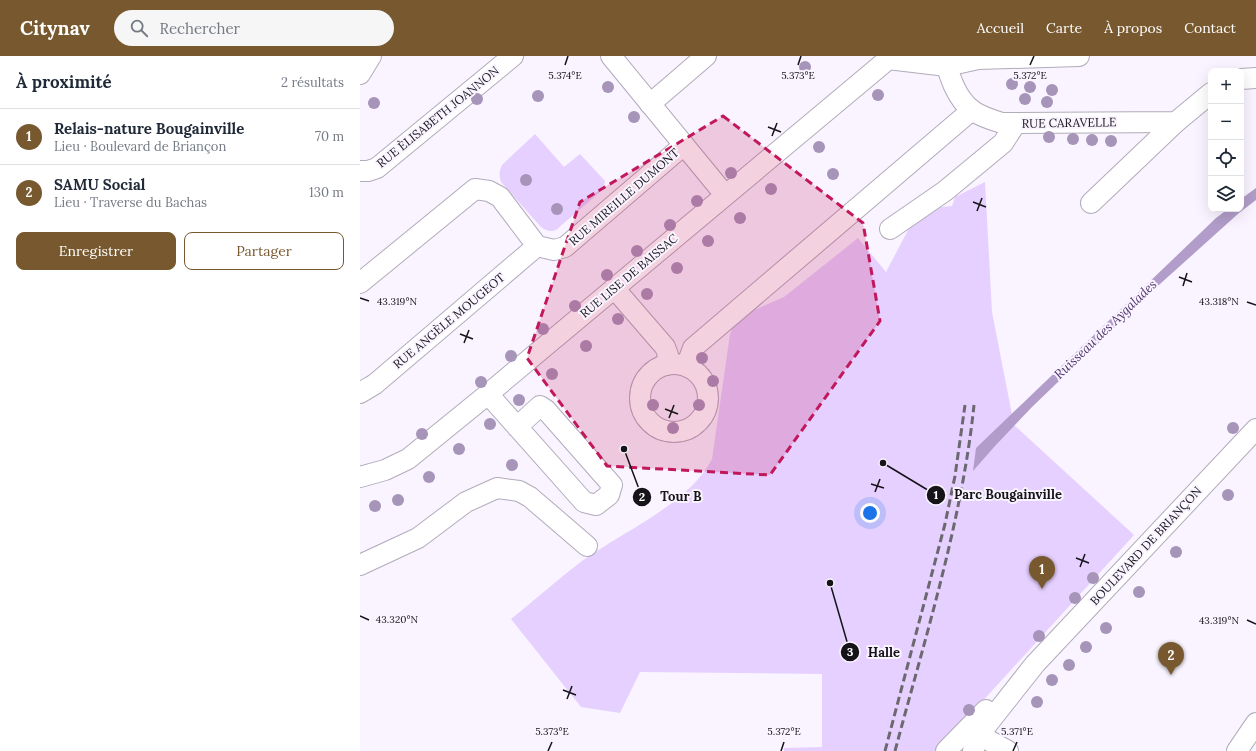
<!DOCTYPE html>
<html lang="fr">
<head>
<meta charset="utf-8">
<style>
  body { margin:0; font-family:Lora,serif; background:#f6f6f7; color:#1f2937 }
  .controls { position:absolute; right:12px; top:12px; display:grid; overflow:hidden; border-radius:8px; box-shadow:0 4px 16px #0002 }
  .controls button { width:36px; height:36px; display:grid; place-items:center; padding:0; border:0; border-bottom:1px solid #e0e1e3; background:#fff; color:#1f2937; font:20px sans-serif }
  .you { position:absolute; left:510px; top:457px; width:14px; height:14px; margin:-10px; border:3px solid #fff; border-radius:50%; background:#1a73e8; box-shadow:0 0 0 6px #1a73e833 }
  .badge { display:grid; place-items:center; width:26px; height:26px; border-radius:50%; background:#78582e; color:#fff; font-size:13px; font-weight:700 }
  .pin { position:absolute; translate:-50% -33px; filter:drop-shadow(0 1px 2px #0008) }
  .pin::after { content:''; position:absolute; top:21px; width:14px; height:12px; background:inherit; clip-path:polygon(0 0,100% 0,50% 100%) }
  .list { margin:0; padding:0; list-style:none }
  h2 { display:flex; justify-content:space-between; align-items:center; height:52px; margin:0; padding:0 16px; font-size:17px }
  h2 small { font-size:13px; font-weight:400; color:#747a83 }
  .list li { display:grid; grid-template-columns:26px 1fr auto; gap:12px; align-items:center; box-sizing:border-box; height:56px; padding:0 16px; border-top:1px solid #e0e1e3 }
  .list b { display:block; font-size:15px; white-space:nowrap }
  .list p { margin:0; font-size:13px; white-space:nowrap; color:#747a83 }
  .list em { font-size:13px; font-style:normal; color:#747a83 }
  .actions { display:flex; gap:8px; padding:12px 16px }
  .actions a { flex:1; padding:9px 0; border:1px solid #78582e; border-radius:8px; text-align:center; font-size:14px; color:#78582e }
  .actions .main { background:#78582e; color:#fff }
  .icon { flex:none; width:22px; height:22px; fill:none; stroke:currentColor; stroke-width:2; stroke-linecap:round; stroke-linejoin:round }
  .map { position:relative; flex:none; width:896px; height:695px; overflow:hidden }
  header { display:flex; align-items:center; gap:24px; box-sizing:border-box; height:56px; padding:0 20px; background:#78582e; color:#fff }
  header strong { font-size:19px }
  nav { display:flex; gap:22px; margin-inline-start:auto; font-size:14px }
  .search { width:280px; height:36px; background:#f6f6f7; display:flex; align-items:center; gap:10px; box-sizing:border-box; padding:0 14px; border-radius:22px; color:#747a83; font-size:15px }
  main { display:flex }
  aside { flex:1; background:#fff }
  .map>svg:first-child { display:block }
</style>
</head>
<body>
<header>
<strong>Citynav</strong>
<div class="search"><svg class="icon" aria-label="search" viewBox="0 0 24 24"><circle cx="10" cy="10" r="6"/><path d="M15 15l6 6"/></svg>Rechercher</div>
<nav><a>Accueil</a><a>Carte</a><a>À propos</a><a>Contact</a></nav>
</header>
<main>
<aside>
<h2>À proximité<small>2 résultats</small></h2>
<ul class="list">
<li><span class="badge">1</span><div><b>Relais-nature Bougainville</b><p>Lieu · Boulevard de Briançon</p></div><em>70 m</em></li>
<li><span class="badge">2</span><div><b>SAMU Social</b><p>Lieu · Traverse du Bachas</p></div><em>130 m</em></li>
</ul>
<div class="actions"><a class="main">Enregistrer</a><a>Partager</a></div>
</aside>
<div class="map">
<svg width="896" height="695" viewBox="0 0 896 695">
  <rect width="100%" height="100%" fill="#f9f4ff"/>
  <g fill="#e6d0ff">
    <path d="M175,78L204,111L220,98L245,125L244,130L240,136L196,174C190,176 187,175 181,171L141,126C139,119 139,116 142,109Z"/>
    <path d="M625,126L632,256L654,369L774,479L577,695H424V692L462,691V618L280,616L260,657L221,651L151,563C175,544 198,523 222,505C262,476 329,448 352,403L370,278L373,271L385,258L424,241L498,182L526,216L555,161L573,152L592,150L595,141Z"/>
  </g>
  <polygon fill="#b29dca" points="896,132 896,144 879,157 800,228 672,351 635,390 613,415 616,392 856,162 868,153 881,153 881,143"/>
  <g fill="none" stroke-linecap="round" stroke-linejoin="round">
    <defs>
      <g id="minor">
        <polyline points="251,0 365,139"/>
        <path d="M584,0C589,19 596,43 613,55C622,61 632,64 642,67L816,66L851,37"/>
        <polyline points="528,3 587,10 618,3 719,0"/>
        <polyline points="0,18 11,0"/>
        <polyline points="881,23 896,22"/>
        <polyline points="290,48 346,0"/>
        <polyline points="0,115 8,115 17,112 153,0"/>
        <polyline points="731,147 816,66"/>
        <polyline points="530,173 585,135 643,87 656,67"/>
        <polyline points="0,227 115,133 129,135 140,141 177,190 194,194 205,191 324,89"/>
        <polyline points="254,232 305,291 308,299 306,309"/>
        <circle cx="314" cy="342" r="34"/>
        <polyline points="328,311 329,303 333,292 612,54"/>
        <polyline points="0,337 15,328 177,190"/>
        <polyline points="128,338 224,446 236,449 249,439 252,429 186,354 180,350 157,371"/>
        <polyline points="0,421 25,414 48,403 128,338 532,0"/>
        <polyline points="0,509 58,482 106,446 137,432 159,435 170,441 227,490"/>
        <polyline points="619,679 648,695"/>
        <polyline points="586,695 626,654"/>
        <polyline points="613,695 619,679 675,608 896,373"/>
        <polyline points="877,695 896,667"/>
      </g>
    </defs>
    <use href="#minor" stroke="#b2abbb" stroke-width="22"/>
    <use href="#minor" stroke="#fff" stroke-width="20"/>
    <g stroke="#6c6870" stroke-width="3" stroke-dasharray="8 4" stroke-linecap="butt">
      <polyline points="525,695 585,468 595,420 605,349"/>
      <path d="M535,695C565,582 602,465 614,349"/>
    </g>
  </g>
  <g fill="#a694b9">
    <circle cx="445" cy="11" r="6"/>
    <circle cx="652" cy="28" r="6"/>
    <circle cx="248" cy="31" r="6"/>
    <circle cx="670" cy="31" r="6"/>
    <circle cx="692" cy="34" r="6"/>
    <circle cx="518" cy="39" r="6"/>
    <circle cx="178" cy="40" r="6"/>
    <circle cx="117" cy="43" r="6"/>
    <circle cx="665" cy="43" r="6"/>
    <circle cx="687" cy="46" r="6"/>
    <circle cx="14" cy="47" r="6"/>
    <circle cx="274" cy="61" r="6"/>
    <circle cx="689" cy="81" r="6"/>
    <circle cx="713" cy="83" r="6"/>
    <circle cx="732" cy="84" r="6"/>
    <circle cx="751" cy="85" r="6"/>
    <circle cx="459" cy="91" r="6"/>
    <circle cx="371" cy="117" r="6"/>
    <circle cx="473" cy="118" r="6"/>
    <circle cx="166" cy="124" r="6"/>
    <circle cx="411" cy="133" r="6"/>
    <circle cx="337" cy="145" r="6"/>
    <circle cx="197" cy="153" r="6"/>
    <circle cx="380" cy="162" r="6"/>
    <circle cx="310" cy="169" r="6"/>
    <circle cx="348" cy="185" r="6"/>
    <circle cx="277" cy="195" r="6"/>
    <circle cx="317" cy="212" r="6"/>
    <circle cx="247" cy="219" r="6"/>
    <circle cx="287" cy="238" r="6"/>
    <circle cx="215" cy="250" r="6"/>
    <circle cx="258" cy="263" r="6"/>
    <circle cx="183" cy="273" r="6"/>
    <circle cx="226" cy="290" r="6"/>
    <circle cx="151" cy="300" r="6"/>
    <circle cx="342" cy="302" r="6"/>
    <circle cx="192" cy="318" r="6"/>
    <circle cx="353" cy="325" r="6"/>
    <circle cx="121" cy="326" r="6"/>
    <circle cx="159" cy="344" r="6"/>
    <circle cx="293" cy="349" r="6"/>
    <circle cx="339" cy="349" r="6"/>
    <circle cx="130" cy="368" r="6"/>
    <circle cx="313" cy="372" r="6"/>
    <circle cx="873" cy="372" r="6"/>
    <circle cx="62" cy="378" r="6"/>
    <circle cx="99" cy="393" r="6"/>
    <circle cx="152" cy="409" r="6"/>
    <circle cx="69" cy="421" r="6"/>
    <circle cx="868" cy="439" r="6"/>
    <circle cx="38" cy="444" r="6"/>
    <circle cx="15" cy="450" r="6"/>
    <circle cx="816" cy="496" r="6"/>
    <circle cx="733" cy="522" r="6"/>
    <circle cx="779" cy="536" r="6"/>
    <circle cx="715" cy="542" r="6"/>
    <circle cx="746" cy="572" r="6"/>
    <circle cx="679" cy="580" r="6"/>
    <circle cx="726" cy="591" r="6"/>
    <circle cx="709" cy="609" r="6"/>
    <circle cx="692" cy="624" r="6"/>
    <circle cx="677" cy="646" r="6"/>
    <circle cx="609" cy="654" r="6"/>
  </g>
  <path fill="#c2185b" fill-opacity="0.2" stroke="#c2185b" stroke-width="3" stroke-dasharray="8 5" stroke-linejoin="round" d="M363,60L503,167L520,265L410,419L247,410L167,302L220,146Z"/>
  <path fill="none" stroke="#161319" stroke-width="1.5" d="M205,9L208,0M438,9L441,0M670,9L674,0M408,71L421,76M412,80L417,67M613,146L626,151M617,155L622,142M819,221L832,226M823,230L827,217M0,242L9,245M887,246L896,249M100,278L113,283M104,287L109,274M305,353L318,358M309,362L314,349M511,428L524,432M515,436L520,423M716,502L729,507M720,511L725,498M0,560L9,564M887,564L896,568M203,634L216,639M207,643L212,630M188,695L192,686M421,695L424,686M653,695L657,686"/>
  <g text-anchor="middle" stroke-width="4" stroke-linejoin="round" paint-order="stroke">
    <g font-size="12" fill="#161319" stroke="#f9f4ff">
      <text transform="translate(78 61) rotate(-39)" y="4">RUE ÈLISABETH JOANNON</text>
      <text transform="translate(709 67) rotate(-1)" y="4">RUE CARAVELLE</text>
      <text transform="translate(264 141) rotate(-41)" y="4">RUE MIREILLE DUMONT</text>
      <text transform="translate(269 220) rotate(-40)" y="4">RUE LISE DE BAISSAC</text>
      <text transform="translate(89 265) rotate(-40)" y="4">RUE ANGÈLE MOUGEOT</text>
      <text transform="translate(786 490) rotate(-47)" y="4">BOULEVARD DE BRIANÇON</text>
    </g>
    <g font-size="13" font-style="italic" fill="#52356e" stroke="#f9f4ff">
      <text transform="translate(745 273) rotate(-44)" y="5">Ruisseau des Aygalades</text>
    </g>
  </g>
  <g font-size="10" text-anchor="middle" fill="#161319" stroke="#f9f4ff" stroke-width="4" stroke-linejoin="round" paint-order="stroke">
    <text x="205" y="23">5.374°E</text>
    <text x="438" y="23">5.373°E</text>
    <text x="670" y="23">5.372°E</text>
    <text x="37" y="249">43.319°N</text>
    <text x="859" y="249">43.318°N</text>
    <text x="37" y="567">43.320°N</text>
    <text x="859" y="568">43.319°N</text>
    <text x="192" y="679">5.373°E</text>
    <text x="424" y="679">5.372°E</text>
    <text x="657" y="679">5.371°E</text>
  </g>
  <path fill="none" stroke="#161319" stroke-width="1.5" d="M523 407L576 439M264 393L282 441M470 527L490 596"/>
  <g fill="#161319" stroke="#f9f4ff" stroke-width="1.5">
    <circle cx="523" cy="407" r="4"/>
    <circle cx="264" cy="393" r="4"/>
    <circle cx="470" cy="527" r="4"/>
    <circle cx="576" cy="439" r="10"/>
    <circle cx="282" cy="441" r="10"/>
    <circle cx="490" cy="596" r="10"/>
  </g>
  <g font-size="12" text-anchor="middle" font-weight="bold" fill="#fff">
    <text x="576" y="443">1</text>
    <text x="282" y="445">2</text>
    <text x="490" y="600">3</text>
  </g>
  <g font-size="13" text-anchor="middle" font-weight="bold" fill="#161319" stroke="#f9f4ff" stroke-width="4" stroke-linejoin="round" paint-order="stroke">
    <text x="648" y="443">Parc Bougainville</text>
    <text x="321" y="445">Tour B</text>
    <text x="524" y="601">Halle</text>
  </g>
</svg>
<div class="controls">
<button>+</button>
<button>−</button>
<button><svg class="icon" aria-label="locate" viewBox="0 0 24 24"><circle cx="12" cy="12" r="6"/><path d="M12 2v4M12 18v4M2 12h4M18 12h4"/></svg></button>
<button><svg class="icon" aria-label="layers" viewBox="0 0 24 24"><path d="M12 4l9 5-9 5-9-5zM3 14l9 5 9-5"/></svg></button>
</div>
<div class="you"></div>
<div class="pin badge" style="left:682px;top:533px">1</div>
<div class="pin badge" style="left:811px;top:619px">2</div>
</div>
</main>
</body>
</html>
